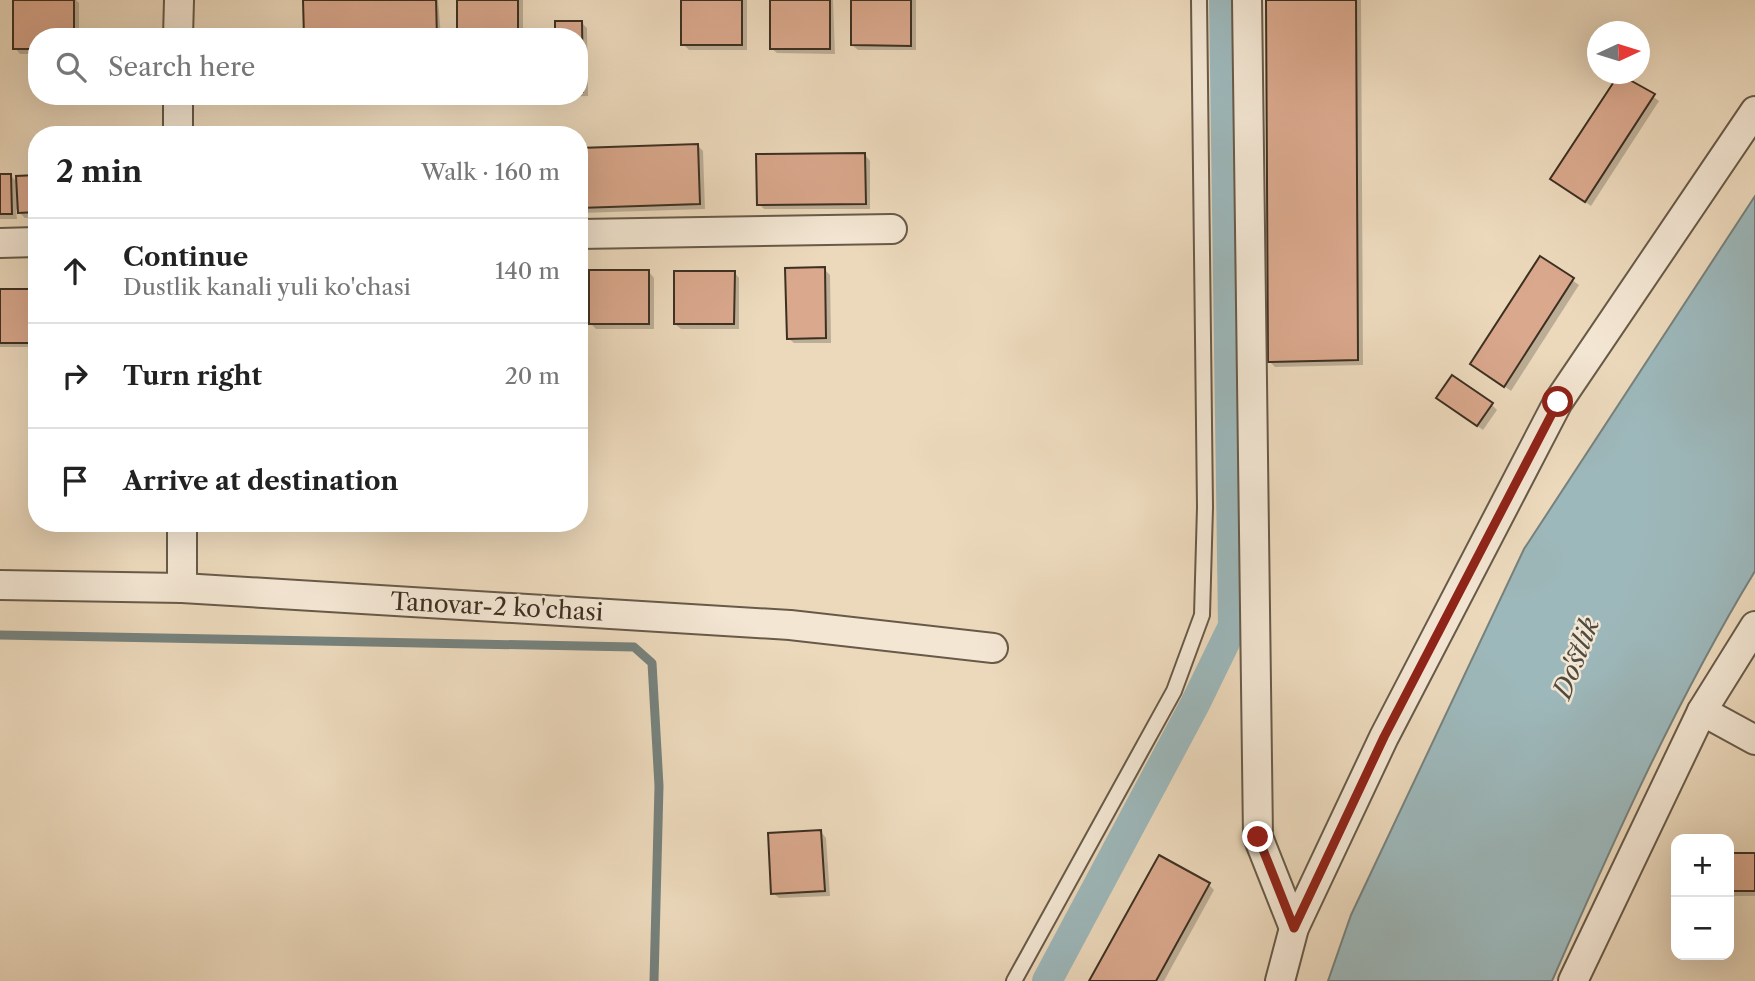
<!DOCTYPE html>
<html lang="en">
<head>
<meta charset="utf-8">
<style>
  body { margin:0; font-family:"Libre Caslon Text",serif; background:#f6f6f6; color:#222 }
  .controls { position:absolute; right:21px; bottom:21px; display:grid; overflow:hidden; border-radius:14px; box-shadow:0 7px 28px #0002 }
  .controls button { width:63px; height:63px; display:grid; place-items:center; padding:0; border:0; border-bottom:2px solid #e0e0e0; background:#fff; color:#222; font:35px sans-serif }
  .compass { position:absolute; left:1587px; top:21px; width:63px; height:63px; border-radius:50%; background:#fff; box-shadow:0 7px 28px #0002; rotate:86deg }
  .stop { position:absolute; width:21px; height:21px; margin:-16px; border:5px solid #8f2418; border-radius:50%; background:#fff }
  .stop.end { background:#8f2418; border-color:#fff; box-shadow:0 2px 7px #0008 }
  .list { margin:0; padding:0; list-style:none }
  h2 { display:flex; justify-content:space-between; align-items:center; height:91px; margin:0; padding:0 28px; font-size:30px }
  h2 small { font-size:23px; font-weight:400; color:#767676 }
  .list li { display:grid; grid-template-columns:46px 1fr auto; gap:21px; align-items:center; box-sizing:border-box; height:105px; padding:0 28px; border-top:2px solid #e0e0e0 }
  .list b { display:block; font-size:26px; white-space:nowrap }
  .list p { margin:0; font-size:23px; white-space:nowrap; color:#767676 }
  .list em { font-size:23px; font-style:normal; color:#767676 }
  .icon { flex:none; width:38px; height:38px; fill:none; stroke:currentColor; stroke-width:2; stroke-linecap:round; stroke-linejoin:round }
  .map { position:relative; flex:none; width:1755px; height:981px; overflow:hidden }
  .search { position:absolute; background:#fff; box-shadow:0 7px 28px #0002; left:28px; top:28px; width:560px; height:77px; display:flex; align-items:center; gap:18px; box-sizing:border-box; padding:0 24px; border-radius:28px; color:#767676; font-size:26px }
  .panel { position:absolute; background:#fff; box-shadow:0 7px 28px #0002; left:28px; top:126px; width:560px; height:406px; border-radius:28px }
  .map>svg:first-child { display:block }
</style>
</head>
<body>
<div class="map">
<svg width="1755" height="981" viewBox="0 0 1755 981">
  <rect width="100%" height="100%" fill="#ecd9bc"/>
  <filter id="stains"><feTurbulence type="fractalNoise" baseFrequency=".00286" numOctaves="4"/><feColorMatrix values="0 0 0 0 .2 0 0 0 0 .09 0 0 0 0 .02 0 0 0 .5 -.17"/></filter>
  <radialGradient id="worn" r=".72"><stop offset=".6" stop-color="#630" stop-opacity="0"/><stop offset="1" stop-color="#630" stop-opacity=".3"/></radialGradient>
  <path fill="#9db8bb" stroke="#76827d" stroke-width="2" d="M1755,196V571C1676,701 1613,842 1552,981H1328L1351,915L1524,549Z"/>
  <g fill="#0003">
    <polygon points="15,0 76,0 79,3 79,37 37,37 37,54 20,54 15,48"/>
    <polygon points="305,0 438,0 441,37 306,37"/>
    <rect x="459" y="0" width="64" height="37"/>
    <polygon points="683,0 747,0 747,50 689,50 683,44"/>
    <polygon points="771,0 833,0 835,54 777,53 771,48"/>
    <polygon points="853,0 916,0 916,50 858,50 852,45"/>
    <polygon points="1268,0 1361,0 1363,365 1275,367 1270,362"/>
    <polygon points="581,22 587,28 588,96 563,97 579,96"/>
    <polygon points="1621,74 1659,101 1591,206 1552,179"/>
    <polygon points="698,146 703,151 705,209 579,213 579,150"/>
    <polygon points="865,155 870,161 870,209 764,209 759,204"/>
    <polygon points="0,176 11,176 18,183 37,176 37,217 25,218 16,209 17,219 0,219"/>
    <polygon points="1541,258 1579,285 1511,391 1472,364"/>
    <polygon points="824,269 830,275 831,343 794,343 788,338"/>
    <polygon points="649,272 654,278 654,329 596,329 590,323"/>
    <polygon points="734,272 739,278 739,329 681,329 675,324"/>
    <rect x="0" y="290" width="37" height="57"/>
    <polygon points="1444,403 1492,405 1497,410 1483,430"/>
    <polygon points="821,832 826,838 830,896 779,898 773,893"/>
    <rect x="1729" y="855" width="26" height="41"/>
    <polygon points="1209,885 1214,890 1164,981 1091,981"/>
  </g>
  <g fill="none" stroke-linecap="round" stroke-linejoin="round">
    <polyline stroke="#76827d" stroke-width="9" points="0,635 634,647 652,663 659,786 654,981"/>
    <polyline stroke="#9db8bb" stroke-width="30" points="1047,981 1195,704 1233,626 1224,0"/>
  </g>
  <g fill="#daa88d" stroke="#3c3021" stroke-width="2">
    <polygon points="13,0 74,0 74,37 37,37 37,49 13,49"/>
    <polygon points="303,0 436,0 437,37 304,37"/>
    <rect x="457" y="0" width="61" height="37"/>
    <rect x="681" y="0" width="61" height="45"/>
    <rect x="770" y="0" width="60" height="49"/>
    <polygon points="851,0 911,0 911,46 851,45"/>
    <polygon points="1266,0 1356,0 1358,360 1268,362"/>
    <polygon points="555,21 582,21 583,92 579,92 579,37 555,37"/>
    <polygon points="1619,74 1655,94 1585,202 1550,179"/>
    <polygon points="698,144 700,204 579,208 579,148"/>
    <polygon points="865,153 866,204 757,205 756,154"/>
    <polygon points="0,174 11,174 12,214 0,214"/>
    <polygon points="37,175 37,212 18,213 16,176"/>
    <polygon points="1540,256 1574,278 1504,387 1470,364"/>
    <polygon points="825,267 826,338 787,339 785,268"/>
    <rect x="589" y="270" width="60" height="54"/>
    <polygon points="674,271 735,271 734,324 674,324"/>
    <rect x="0" y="289" width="37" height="54"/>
    <polygon points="1452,375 1493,403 1477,426 1436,398"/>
    <polygon points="821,830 825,891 771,894 768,833"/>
    <rect x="1729" y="853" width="26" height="38"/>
    <polygon points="1159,855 1210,883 1156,981 1089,981"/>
  </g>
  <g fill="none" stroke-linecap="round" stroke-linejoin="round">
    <defs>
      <polyline id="lane" points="1014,981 1174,691 1202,615 1205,507 1199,0"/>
      <g id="street">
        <polyline points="1247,0 1258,837 1294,928"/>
        <polyline points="178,37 179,0"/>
        <polyline points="178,135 178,96"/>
        <polyline points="579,234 892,229"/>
        <polyline points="0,243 37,242"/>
        <polyline points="182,523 182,588"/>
        <polyline points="0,585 182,588 790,625 993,648"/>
        <polyline points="1702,711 1755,740"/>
        <polyline points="1280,981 1294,928 1384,737 1558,402 1755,111"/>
        <polyline points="1573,981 1702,711 1755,626"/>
      </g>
    </defs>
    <use href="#lane" stroke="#685a48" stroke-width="18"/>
    <use href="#street" stroke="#685a48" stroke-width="32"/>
    <use href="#lane" stroke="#f3e6d3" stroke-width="14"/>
    <use href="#street" stroke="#f3e6d3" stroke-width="28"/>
  </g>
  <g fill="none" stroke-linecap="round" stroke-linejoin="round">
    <polyline stroke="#8f2418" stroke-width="9" points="1258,837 1294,928 1384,737 1558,402"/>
  </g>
  <g text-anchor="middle" stroke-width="5" stroke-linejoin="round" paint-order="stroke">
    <g font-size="24" fill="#3c3021" stroke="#f3e6d3">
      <text transform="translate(497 607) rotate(3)" y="8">Tanovar-2 ko'chasi</text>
    </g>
    <g font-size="26" font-style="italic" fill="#4f4b40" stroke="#f3e6d3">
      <text transform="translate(1576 658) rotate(-69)" y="9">Do'stlik</text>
    </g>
  </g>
  <rect width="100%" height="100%" filter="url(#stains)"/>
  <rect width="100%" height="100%" fill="url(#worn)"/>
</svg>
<div class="controls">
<button>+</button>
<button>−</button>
</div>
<svg class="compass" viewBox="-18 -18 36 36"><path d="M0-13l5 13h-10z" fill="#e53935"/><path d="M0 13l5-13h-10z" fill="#767676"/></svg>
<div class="stop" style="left:1558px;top:402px"></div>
<div class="stop end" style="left:1258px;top:837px"></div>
<div class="search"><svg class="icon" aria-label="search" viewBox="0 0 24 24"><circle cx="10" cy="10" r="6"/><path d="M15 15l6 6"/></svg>Search here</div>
<section class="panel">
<h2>2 min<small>Walk · 160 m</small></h2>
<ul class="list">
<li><svg class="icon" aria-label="ahead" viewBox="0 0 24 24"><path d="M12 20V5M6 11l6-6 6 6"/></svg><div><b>Continue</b><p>Dustlik kanali yuli ko'chasi</p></div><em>140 m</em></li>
<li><svg class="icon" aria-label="right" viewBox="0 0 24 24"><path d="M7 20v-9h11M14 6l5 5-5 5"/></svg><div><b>Turn right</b></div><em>20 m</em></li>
<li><svg class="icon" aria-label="arrive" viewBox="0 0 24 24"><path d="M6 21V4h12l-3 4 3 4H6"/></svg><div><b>Arrive at destination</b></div></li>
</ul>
</section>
</div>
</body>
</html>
